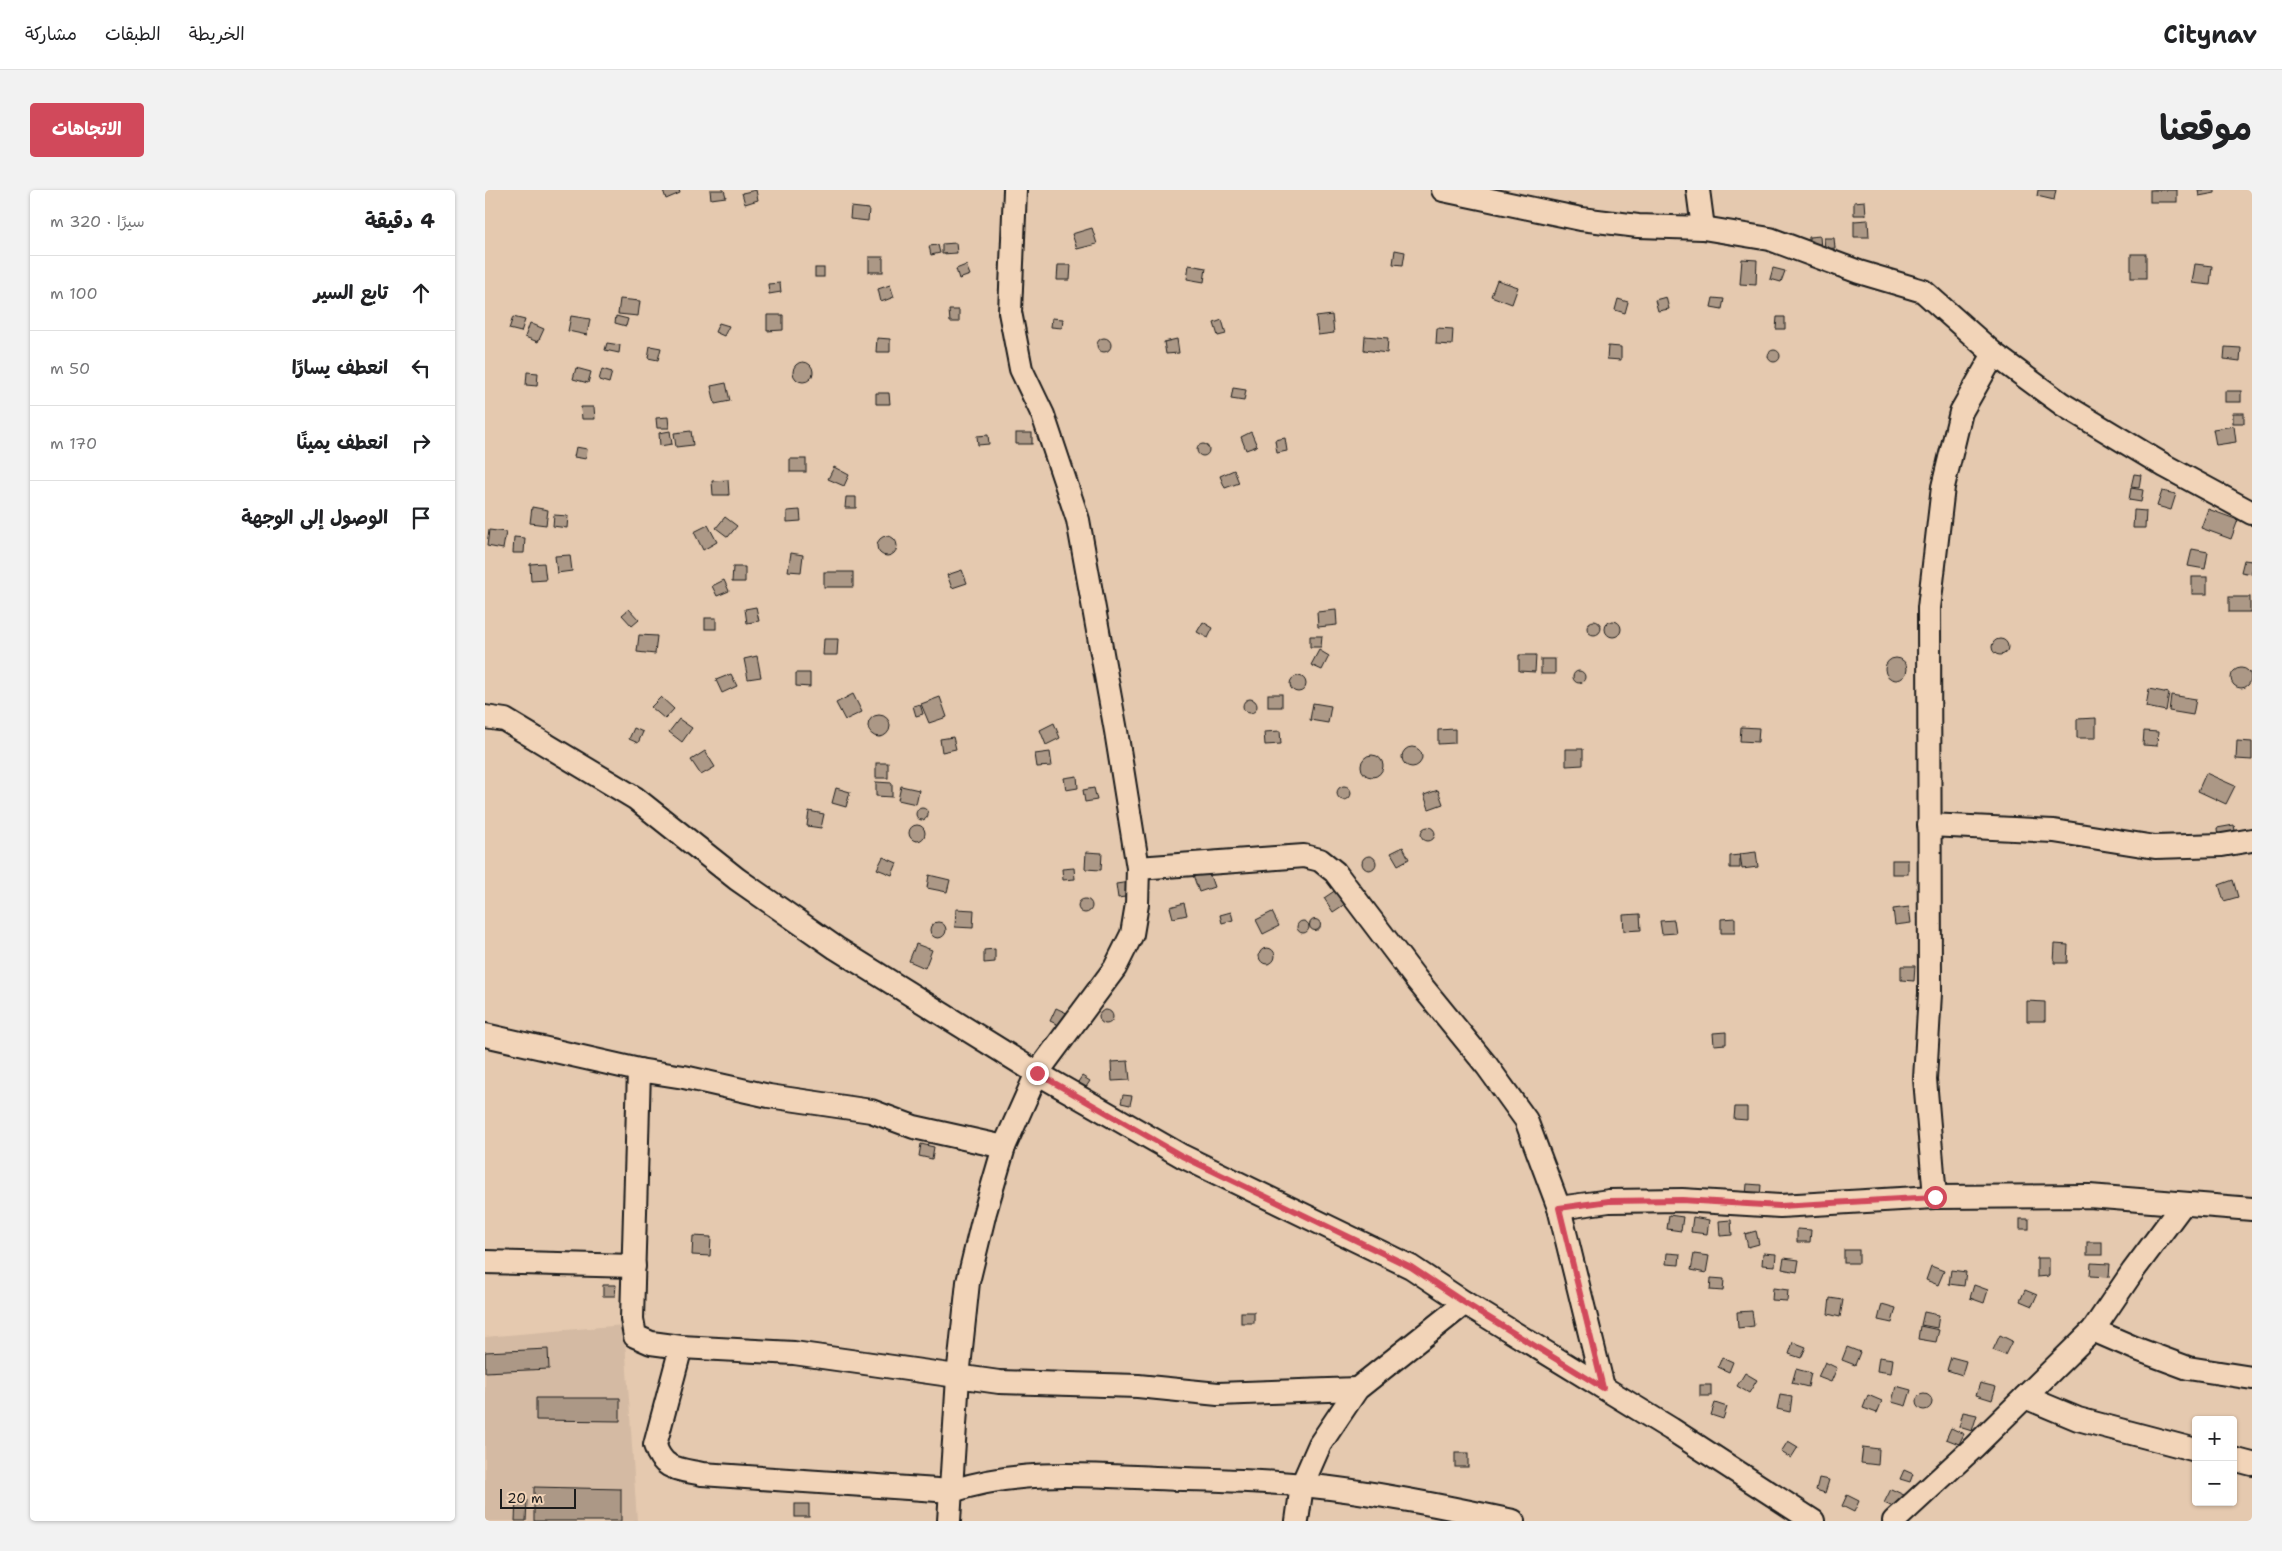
<!DOCTYPE html>
<html lang="ar">
<head>
<meta charset="utf-8">
<style>
  body { margin:0; font-family:"Shantell Sans","Playpen Sans Arabic",sans-serif; background:#f2f2f2; color:#202124; direction:rtl }
  .controls { position:absolute; right:15px; bottom:15px; display:grid; overflow:hidden; border-radius:5px; box-shadow:0 1px 4px #0004 }
  .controls button { width:45px; height:45px; display:grid; place-items:center; padding:0; border:0; border-bottom:1px solid #e0e0e0; background:#fff; color:#202124; font:25px sans-serif }
  .scale { position:absolute; left:15px; bottom:12px; width:76px; box-sizing:border-box; padding-left:5px; border:2px solid #1c1c1c; border-top:0; font-size:14px; line-height:18px; white-space:nowrap; color:#1c1c1c; -webkit-text-stroke:4px #f2d4b8; paint-order:stroke }
  .stop { position:absolute; width:15px; height:15px; margin:-11px; border:4px solid #d1495b; border-radius:50%; background:#fff }
  .stop.end { background:#d1495b; border-color:#fff; box-shadow:0 1px 5px #0008 }
  .list { margin:0; padding:0; list-style:none }
  h2 { display:flex; justify-content:space-between; align-items:center; height:65px; margin:0; padding:0 20px; font-size:21px }
  h2 small { font-size:16px; font-weight:400; color:#757577 }
  .list li { display:grid; grid-template-columns:32px 1fr auto; gap:15px; align-items:center; box-sizing:border-box; height:75px; padding:0 20px; border-top:1px solid #e0e0e0 }
  .list b { display:block; font-size:19px; white-space:nowrap }
  .list em { font-size:16px; font-style:normal; color:#757577 }
  .icon { flex:none; width:28px; height:28px; fill:none; stroke:currentColor; stroke-width:2; stroke-linecap:round; stroke-linejoin:round }
  .map { position:relative; flex:none; width:1767px; height:1331px; overflow:hidden; direction:ltr; border-radius:5px }
  header { display:flex; align-items:center; gap:30px; box-sizing:border-box; height:70px; padding:0 25px; background:#fff; border-bottom:1px solid #e0e0e0 }
  header strong { font-size:24px }
  nav { display:flex; gap:28px; margin-inline-start:auto; font-size:18px }
  .intro { display:flex; align-items:center; justify-content:space-between; box-sizing:border-box; height:120px; padding:0 30px }
  h1 { margin:0; font-size:35px }
  .button { padding:12px 22px; border-radius:5px; background:#d1495b; color:#fff; font-size:18px; font-weight:700 }
  main { display:flex; gap:30px; padding:0 30px }
  aside { flex:1; background:#fff; border-radius:5px; box-shadow:0 1px 4px #0004 }
  .map>svg:first-child { display:block }
</style>
</head>
<body>
<header>
<strong>Citynav</strong>
<nav><a>الخريطة</a><a>الطبقات</a><a>مشاركة</a></nav>
</header>
<div class="intro"><h1>موقعنا</h1><a class="button">الاتجاهات</a></div>
<main>
<div class="map">
<svg width="1767" height="1331" viewBox="0 0 1767 1331">
  <rect width="100%" height="100%" fill="#e5c9af"/>
  <filter id="ink" filterUnits="userSpaceOnUse"><feTurbulence type="fractalNoise" baseFrequency=".02" numOctaves="2"/><feDisplacementMap in="SourceGraphic" scale="10" xChannelSelector="R" yChannelSelector="G"/><feConvolveMatrix kernelMatrix="1 2 1 2 8 2 1 2 1" color-interpolation-filters="sRGB"/></filter>
  <g filter="url(#ink)">
    <polygon fill="#d4baa3" points="139,1135 152,1331 0,1331 0,1147"/>
    <g fill="#ac9886" stroke="#1c1c1c">
      <polygon points="178,0 194,0 195,3 181,9"/>
      <polygon points="225,0 239,0 241,7 226,9"/>
      <polygon points="271,0 273,10 260,14 257,3"/>
      <polygon points="1553,0 1571,0 1569,10 1552,6"/>
      <rect x="1665" y="0" width="27" height="12"/>
      <polygon points="1713,0 1730,0 1730,3 1714,6"/>
      <polygon points="1380,11 1381,25 1369,25 1369,12"/>
      <polygon points="366,17 384,19 383,31 365,29"/>
      <polygon points="1383,30 1384,47 1369,47 1369,31"/>
      <polygon points="607,38 612,54 592,59 587,44"/>
      <polygon points="1335,46 1336,59 1324,59 1324,47"/>
      <polygon points="1339,48 1349,48 1350,58 1340,59"/>
      <polygon points="471,53 472,63 457,64 457,54"/>
      <polygon points="453,55 455,63 446,65 444,56"/>
      <polygon points="910,60 920,62 918,75 908,74"/>
      <rect x="1646" y="64" width="15" height="24"/>
      <rect x="384" y="67" width="14" height="15"/>
      <polygon points="1257,69 1272,70 1271,95 1255,94"/>
      <polygon points="1710,74 1727,76 1725,95 1707,93"/>
      <polygon points="481,75 485,85 474,89 471,79"/>
      <polygon points="573,75 586,75 585,90 572,90"/>
      <polygon points="704,75 721,78 719,92 702,89"/>
      <rect x="330" y="78" width="9" height="9"/>
      <polygon points="1288,78 1300,81 1296,92 1285,89"/>
      <polygon points="1012,90 1033,97 1027,114 1006,106"/>
      <polygon points="295,93 296,102 284,104 283,94"/>
      <polygon points="405,95 409,107 396,112 393,99"/>
      <polygon points="1181,107 1184,119 1173,121 1170,110"/>
      <polygon points="1228,108 1239,109 1237,119 1226,117"/>
      <polygon points="135,109 155,111 153,126 133,124"/>
      <polygon points="1133,109 1143,112 1140,123 1130,120"/>
      <polygon points="464,120 474,120 474,132 465,132"/>
      <polygon points="282,125 298,125 298,140 282,141"/>
      <polygon points="847,125 849,143 833,145 831,127"/>
      <polygon points="86,126 105,129 102,145 83,141"/>
      <polygon points="131,126 143,129 141,136 130,133"/>
      <polygon points="28,127 40,130 36,142 24,139"/>
      <polygon points="1292,127 1300,127 1300,139 1291,139"/>
      <polygon points="567,128 578,129 577,138 566,137"/>
      <polygon points="737,130 741,144 733,146 729,133"/>
      <polygon points="45,133 59,139 53,152 40,147"/>
      <polygon points="234,133 244,136 239,146 230,142"/>
      <polygon points="952,138 968,139 967,155 951,154"/>
      <polygon points="880,146 903,148 902,163 879,160"/>
      <polygon points="392,148 405,149 405,162 391,162"/>
      <circle cx="619" cy="155" r="7"/>
      <polygon points="692,149 694,163 681,164 679,152"/>
      <polygon points="122,153 135,155 134,163 120,160"/>
      <polygon points="165,156 176,158 173,170 163,168"/>
      <polygon points="1123,156 1136,157 1136,170 1122,169"/>
      <polygon points="1740,157 1756,158 1755,171 1739,169"/>
      <circle cx="1289" cy="166" r="6"/>
      <circle cx="318" cy="182" r="10"/>
      <polygon points="91,178 106,182 103,193 88,189"/>
      <polygon points="117,179 127,182 124,193 114,190"/>
      <polygon points="42,182 53,183 52,196 41,195"/>
      <polygon points="241,193 245,211 230,214 226,196"/>
      <polygon points="748,198 761,200 759,211 746,209"/>
      <rect x="1740" y="201" width="16" height="11"/>
      <polygon points="391,203 404,203 405,214 391,214"/>
      <polygon points="96,217 109,217 110,229 97,229"/>
      <rect x="1748" y="223" width="11" height="10"/>
      <polygon points="183,227 184,238 172,238 171,228"/>
      <polygon points="1749,236 1751,252 1731,255 1728,239"/>
      <polygon points="185,241 187,254 175,256 174,243"/>
      <polygon points="206,241 208,255 191,257 189,243"/>
      <polygon points="766,242 772,256 761,260 756,247"/>
      <rect x="531" y="243" width="16" height="11"/>
      <polygon points="503,245 504,254 493,255 492,246"/>
      <polygon points="800,248 802,261 792,263 790,250"/>
      <circle cx="718" cy="260" r="6"/>
      <polygon points="91,257 102,259 101,269 89,267"/>
      <rect x="305" y="269" width="16" height="13"/>
      <polygon points="349,277 364,285 359,296 343,289"/>
      <polygon points="749,280 754,293 740,298 735,286"/>
      <polygon points="1649,284 1656,285 1654,298 1646,297"/>
      <polygon points="243,290 244,305 228,305 227,291"/>
      <polygon points="1646,298 1658,300 1656,312 1644,310"/>
      <polygon points="1677,301 1691,304 1686,320 1672,316"/>
      <polygon points="361,307 371,307 371,318 360,318"/>
      <polygon points="47,317 63,320 61,335 45,333"/>
      <polygon points="1723,319 1753,330 1746,349 1716,338"/>
      <polygon points="315,320 316,331 302,332 302,321"/>
      <polygon points="1649,320 1661,321 1660,338 1648,338"/>
      <polygon points="69,325 83,326 82,338 68,336"/>
      <polygon points="240,327 252,336 243,347 231,338"/>
      <polygon points="223,335 232,352 218,360 209,342"/>
      <polygon points="4,340 21,342 18,359 2,356"/>
      <circle cx="402" cy="356" r="10"/>
      <polygon points="29,347 40,348 39,363 28,363"/>
      <polygon points="1707,359 1723,362 1720,379 1703,376"/>
      <polygon points="306,363 318,365 316,382 303,381"/>
      <polygon points="85,365 87,381 72,383 70,366"/>
      <polygon points="1759,370 1767,371 1767,384 1756,382"/>
      <polygon points="59,373 61,390 46,391 45,374"/>
      <polygon points="248,377 260,377 260,392 247,392"/>
      <polygon points="477,380 482,393 467,398 462,385"/>
      <rect x="339" y="382" width="29" height="15"/>
      <rect x="1707" y="387" width="15" height="17"/>
      <polygon points="239,390 244,401 232,406 227,396"/>
      <rect x="1744" y="407" width="21" height="15"/>
      <polygon points="271,417 274,431 262,433 260,419"/>
      <polygon points="144,419 154,430 147,436 137,425"/>
      <polygon points="851,420 852,435 833,437 832,422"/>
      <rect x="220" y="428" width="11" height="11"/>
      <circle cx="1109" cy="438" r="7"/>
      <circle cx="1128" cy="439" r="8"/>
      <polygon points="718,432 728,438 723,448 712,442"/>
      <polygon points="154,445 172,446 170,464 152,462"/>
      <polygon points="825,446 837,446 836,457 825,457"/>
      <polygon points="339,449 353,449 352,465 338,465"/>
      <circle cx="1515" cy="457" r="8"/>
      <polygon points="834,460 844,466 837,480 826,475"/>
      <polygon points="1034,465 1051,465 1050,482 1034,481"/>
      <polygon points="272,466 276,487 263,489 259,469"/>
      <circle cx="1411" cy="479" r="11"/>
      <rect x="1056" y="469" width="14" height="15"/>
      <circle cx="1756" cy="488" r="10"/>
      <circle cx="1094" cy="487" r="6"/>
      <polygon points="311,483 325,483 325,497 311,496"/>
      <polygon points="246,484 252,496 237,503 231,490"/>
      <circle cx="813" cy="494" r="8"/>
      <polygon points="1664,499 1684,503 1681,521 1661,517"/>
      <polygon points="368,504 377,522 360,530 351,513"/>
      <rect x="783" y="504" width="14" height="13"/>
      <polygon points="1686,505 1711,509 1708,525 1684,521"/>
      <polygon points="176,507 189,519 180,529 166,517"/>
      <polygon points="455,507 462,527 444,533 436,514"/>
      <circle cx="765" cy="516" r="7"/>
      <polygon points="828,513 846,516 843,533 825,530"/>
      <polygon points="435,514 438,524 431,526 428,516"/>
      <circle cx="394" cy="536" r="11"/>
      <polygon points="1611,528 1611,548 1592,548 1592,529"/>
      <polygon points="194,529 207,538 197,552 184,542"/>
      <polygon points="569,533 575,548 561,555 555,540"/>
      <polygon points="1256,537 1274,538 1273,552 1255,551"/>
      <polygon points="149,538 158,542 153,553 144,549"/>
      <polygon points="970,539 970,553 953,554 953,540"/>
      <polygon points="795,541 796,554 780,555 779,542"/>
      <polygon points="1659,541 1673,542 1672,556 1658,555"/>
      <polygon points="468,547 471,559 457,562 455,549"/>
      <polygon points="1752,551 1767,552 1767,570 1751,569"/>
      <circle cx="927" cy="567" r="10"/>
      <polygon points="1081,559 1098,559 1098,575 1081,576"/>
      <polygon points="220,561 230,577 216,585 206,570"/>
      <polygon points="565,562 567,576 552,577 550,564"/>
      <circle cx="887" cy="576" r="11"/>
      <rect x="391" y="573" width="12" height="15"/>
      <polygon points="1721,583 1750,596 1741,614 1713,601"/>
      <polygon points="592,586 593,598 581,600 579,588"/>
      <polygon points="391,592 407,593 407,607 391,606"/>
      <circle cx="859" cy="603" r="7"/>
      <polygon points="416,596 434,600 431,614 413,610"/>
      <polygon points="351,598 365,602 361,617 347,613"/>
      <polygon points="609,598 612,610 600,612 598,600"/>
      <polygon points="953,600 958,614 944,619 939,605"/>
      <circle cx="437" cy="624" r="6"/>
      <polygon points="324,621 339,624 336,638 322,636"/>
      <circle cx="432" cy="643" r="8"/>
      <polygon points="1749,635 1751,646 1733,649 1732,638"/>
      <circle cx="943" cy="644" r="7"/>
      <polygon points="918,657 924,669 913,675 906,663"/>
      <polygon points="601,662 617,663 616,680 600,679"/>
      <polygon points="1271,662 1273,677 1257,679 1255,664"/>
      <polygon points="1255,665 1255,678 1245,678 1245,666"/>
      <circle cx="884" cy="673" r="7"/>
      <polygon points="398,667 412,673 407,685 392,679"/>
      <rect x="1407" y="670" width="16" height="14"/>
      <polygon points="589,678 590,689 578,690 577,679"/>
      <polygon points="723,680 729,697 714,702 708,685"/>
      <polygon points="444,685 465,690 462,702 442,698"/>
      <polygon points="1748,690 1753,707 1739,711 1734,695"/>
      <polygon points="645,692 647,706 633,708 631,694"/>
      <polygon points="851,700 860,714 848,722 839,708"/>
      <circle cx="600" cy="716" r="7"/>
      <polygon points="699,713 702,725 688,728 685,717"/>
      <polygon points="1424,717 1426,733 1410,735 1408,719"/>
      <polygon points="471,719 489,720 488,738 470,737"/>
      <polygon points="746,722 748,730 737,733 735,725"/>
      <polygon points="787,722 794,736 778,744 771,730"/>
      <polygon points="1155,724 1156,740 1139,741 1138,725"/>
      <polygon points="1250,728 1250,743 1236,743 1236,729"/>
      <circle cx="830" cy="735" r="5.5"/>
      <polygon points="1189,730 1191,743 1177,744 1175,731"/>
      <circle cx="818" cy="737" r="6"/>
      <circle cx="453" cy="740" r="8"/>
      <polygon points="431,754 447,760 440,778 424,771"/>
      <polygon points="1570,754 1583,755 1582,773 1569,773"/>
      <circle cx="782" cy="766" r="8"/>
      <polygon points="510,759 510,772 499,773 499,760"/>
      <polygon points="1416,776 1430,776 1429,791 1416,790"/>
      <polygon points="1542,811 1560,812 1560,831 1542,831"/>
      <polygon points="571,818 586,825 580,838 565,831"/>
      <circle cx="621" cy="827" r="7"/>
      <polygon points="1241,842 1241,854 1229,855 1228,843"/>
      <polygon points="643,871 645,890 627,891 626,872"/>
      <polygon points="597,886 605,891 599,900 591,895"/>
      <polygon points="638,905 647,906 645,915 636,913"/>
      <polygon points="1250,917 1262,917 1262,930 1249,929"/>
      <polygon points="436,954 449,957 447,969 434,966"/>
      <polygon points="1262,994 1276,995 1275,1007 1261,1006"/>
      <polygon points="1184,1025 1198,1027 1196,1041 1182,1039"/>
      <polygon points="1208,1027 1224,1030 1222,1044 1206,1042"/>
      <rect x="1535" y="1029" width="9" height="10"/>
      <polygon points="1246,1030 1247,1045 1235,1046 1234,1031"/>
      <polygon points="1312,1039 1326,1040 1325,1052 1312,1052"/>
      <polygon points="1271,1041 1274,1054 1263,1057 1260,1044"/>
      <polygon points="208,1046 226,1047 225,1066 207,1065"/>
      <rect x="1602" y="1052" width="15" height="13"/>
      <rect x="1359" y="1060" width="15" height="13"/>
      <polygon points="1182,1063 1195,1064 1194,1075 1181,1074"/>
      <polygon points="1278,1063 1291,1064 1290,1076 1277,1075"/>
      <polygon points="1209,1064 1224,1066 1221,1083 1206,1080"/>
      <polygon points="1299,1068 1314,1070 1312,1082 1297,1079"/>
      <polygon points="1552,1068 1564,1068 1564,1086 1552,1087"/>
      <polygon points="1606,1073 1625,1074 1624,1087 1605,1086"/>
      <polygon points="1446,1076 1459,1081 1453,1095 1441,1090"/>
      <polygon points="1466,1080 1481,1082 1479,1096 1464,1094"/>
      <polygon points="1226,1088 1239,1089 1238,1101 1225,1100"/>
      <polygon points="118,1095 131,1095 130,1106 118,1106"/>
      <polygon points="1489,1095 1503,1100 1499,1113 1485,1108"/>
      <polygon points="1288,1098 1303,1100 1302,1111 1287,1110"/>
      <polygon points="1540,1100 1552,1105 1547,1116 1535,1111"/>
      <polygon points="1345,1108 1358,1110 1355,1127 1343,1124"/>
      <polygon points="1397,1114 1411,1118 1407,1133 1393,1130"/>
      <polygon points="1267,1121 1269,1136 1253,1138 1252,1122"/>
      <rect x="756" y="1122" width="13" height="11"/>
      <polygon points="1439,1122 1454,1125 1452,1138 1436,1135"/>
      <polygon points="1435,1136 1454,1140 1451,1152 1433,1149"/>
      <polygon points="1515,1145 1527,1151 1520,1165 1508,1160"/>
      <polygon points="1308,1152 1321,1157 1316,1168 1304,1164"/>
      <polygon points="1362,1157 1375,1162 1370,1175 1357,1170"/>
      <polygon points="63,1159 64,1179 0,1182 0,1162"/>
      <polygon points="1237,1167 1248,1172 1244,1182 1233,1177"/>
      <polygon points="1394,1167 1408,1169 1406,1183 1392,1181"/>
      <polygon points="1466,1167 1481,1171 1477,1185 1462,1180"/>
      <polygon points="1340,1172 1352,1178 1346,1192 1333,1187"/>
      <polygon points="1311,1179 1326,1183 1323,1197 1307,1193"/>
      <polygon points="1260,1183 1272,1190 1264,1203 1252,1196"/>
      <polygon points="1495,1193 1511,1197 1507,1210 1491,1205"/>
      <rect x="1215" y="1195" width="11" height="11"/>
      <polygon points="1411,1196 1426,1200 1421,1216 1407,1212"/>
      <circle cx="1439" cy="1212" r="8"/>
      <polygon points="1295,1205 1307,1207 1305,1222 1292,1219"/>
      <polygon points="1383,1205 1397,1211 1392,1223 1378,1218"/>
      <polygon points="51,1208 135,1208 135,1231 51,1230"/>
      <polygon points="1230,1213 1242,1217 1238,1229 1226,1225"/>
      <polygon points="1478,1222 1492,1225 1487,1241 1474,1237"/>
      <polygon points="1466,1238 1479,1244 1474,1254 1461,1249"/>
      <polygon points="1303,1251 1313,1257 1306,1268 1296,1262"/>
      <polygon points="1378,1257 1394,1259 1393,1275 1376,1273"/>
      <rect x="970" y="1263" width="13" height="14"/>
      <polygon points="1419,1280 1428,1284 1425,1292 1415,1289"/>
      <polygon points="1334,1288 1344,1290 1340,1303 1331,1300"/>
      <polygon points="49,1297 136,1299 136,1331 49,1331"/>
      <polygon points="1406,1299 1419,1305 1413,1319 1399,1313"/>
      <polygon points="1362,1305 1374,1311 1369,1322 1357,1316"/>
      <polygon points="31,1309 42,1310 41,1331 30,1331"/>
      <rect x="310" y="1314" width="14" height="13"/>
    </g>
    <g fill="none" stroke-linecap="round" stroke-linejoin="round">
      <defs>
        <g id="minor">
          <polyline points="958,0 1096,29 1153,36 1218,38 1285,49 1374,82 1438,101 1509,164 1577,214 1680,276 1767,323"/>
          <polyline points="1213,0 1218,38"/>
          <polyline points="0,527 20,530 150,608 252,689 351,758 552,883 697,966 926,1077 980,1113 1186,1239 1328,1331"/>
          <polyline points="1444,635 1569,641 1670,657 1737,655 1767,650"/>
          <polyline points="653,678 819,666 835,670 850,682 931,789 1002,876 1041,930 1074,1018 1118,1197"/>
          <polyline points="0,845 154,880 199,887 284,906 386,921 429,937 519,957"/>
          <polyline points="154,880 147,1129 150,1146 166,1153 196,1157 309,1163 514,1192 653,1196 733,1204 872,1199"/>
          <polyline points="1450,1007 1440,889 1445,803 1444,418 1458,297 1476,222 1509,164"/>
          <polyline points="1074,1018 1124,1011 1197,1010 1295,1016 1450,1007 1604,1006 1767,1019"/>
          <polyline points="0,1072 149,1076"/>
          <polyline points="1608,1140 1652,1159 1703,1178 1767,1188"/>
          <path d="M196,1157L170,1255C177,1280 194,1279 217,1284L467,1301C533,1279 602,1285 670,1288C720,1290 770,1290 818,1295C889,1302 958,1316 1028,1331"/>
          <polyline points="1540,1207 1593,1229 1711,1260"/>
          <polyline points="1748,1269 1767,1274"/>
          <polyline points="464,1331 473,1187 483,1092 500,1022 519,957 552,883 630,778 647,744 652,714 653,678 631,541 593,330 558,225 536,179 525,122 530,0"/>
          <polyline points="812,1331 817,1295 835,1254 872,1199 980,1113"/>
          <polyline points="1409,1331 1489,1257 1608,1140 1648,1081 1698,1014"/>
        </g>
      </defs>
      <use href="#minor" stroke="#1c1c1c" stroke-width="26"/>
      <use href="#minor" stroke="#f2d4b8" stroke-width="22"/>
    </g>
  </g>
  <g fill="none" stroke-linecap="round" stroke-linejoin="round" filter="url(#ink)">
    <polyline stroke="#d1495b" stroke-width="6" points="552,883 697,966 926,1077 980,1113 1118,1198 1074,1018 1124,1011 1197,1010 1295,1016 1450,1007"/>
  </g>
</svg>
<div class="controls">
<button>+</button>
<button>−</button>
</div>
<div class="scale">20 m</div>
<div class="stop" style="left:1450px;top:1007px"></div>
<div class="stop end" style="left:552px;top:883px"></div>
</div>
<aside>
<h2>4 دقيقة<small>سيرًا · 320 m</small></h2>
<ul class="list">
<li><svg class="icon" aria-label="ahead" viewBox="0 0 24 24"><path d="M12 20V5M6 11l6-6 6 6"/></svg><div><b>تابع السير</b></div><em>100 m</em></li>
<li><svg class="icon" aria-label="left" viewBox="0 0 24 24"><path d="M17 20v-9H6M10 6l-5 5 5 5"/></svg><div><b>انعطف يسارًا</b></div><em>50 m</em></li>
<li><svg class="icon" aria-label="right" viewBox="0 0 24 24"><path d="M7 20v-9h11M14 6l5 5-5 5"/></svg><div><b>انعطف يمينًا</b></div><em>170 m</em></li>
<li><svg class="icon" aria-label="arrive" viewBox="0 0 24 24"><path d="M6 21V4h12l-3 4 3 4H6"/></svg><div><b>الوصول إلى الوجهة</b></div></li>
</ul>
</aside>
</main>
</body>
</html>
